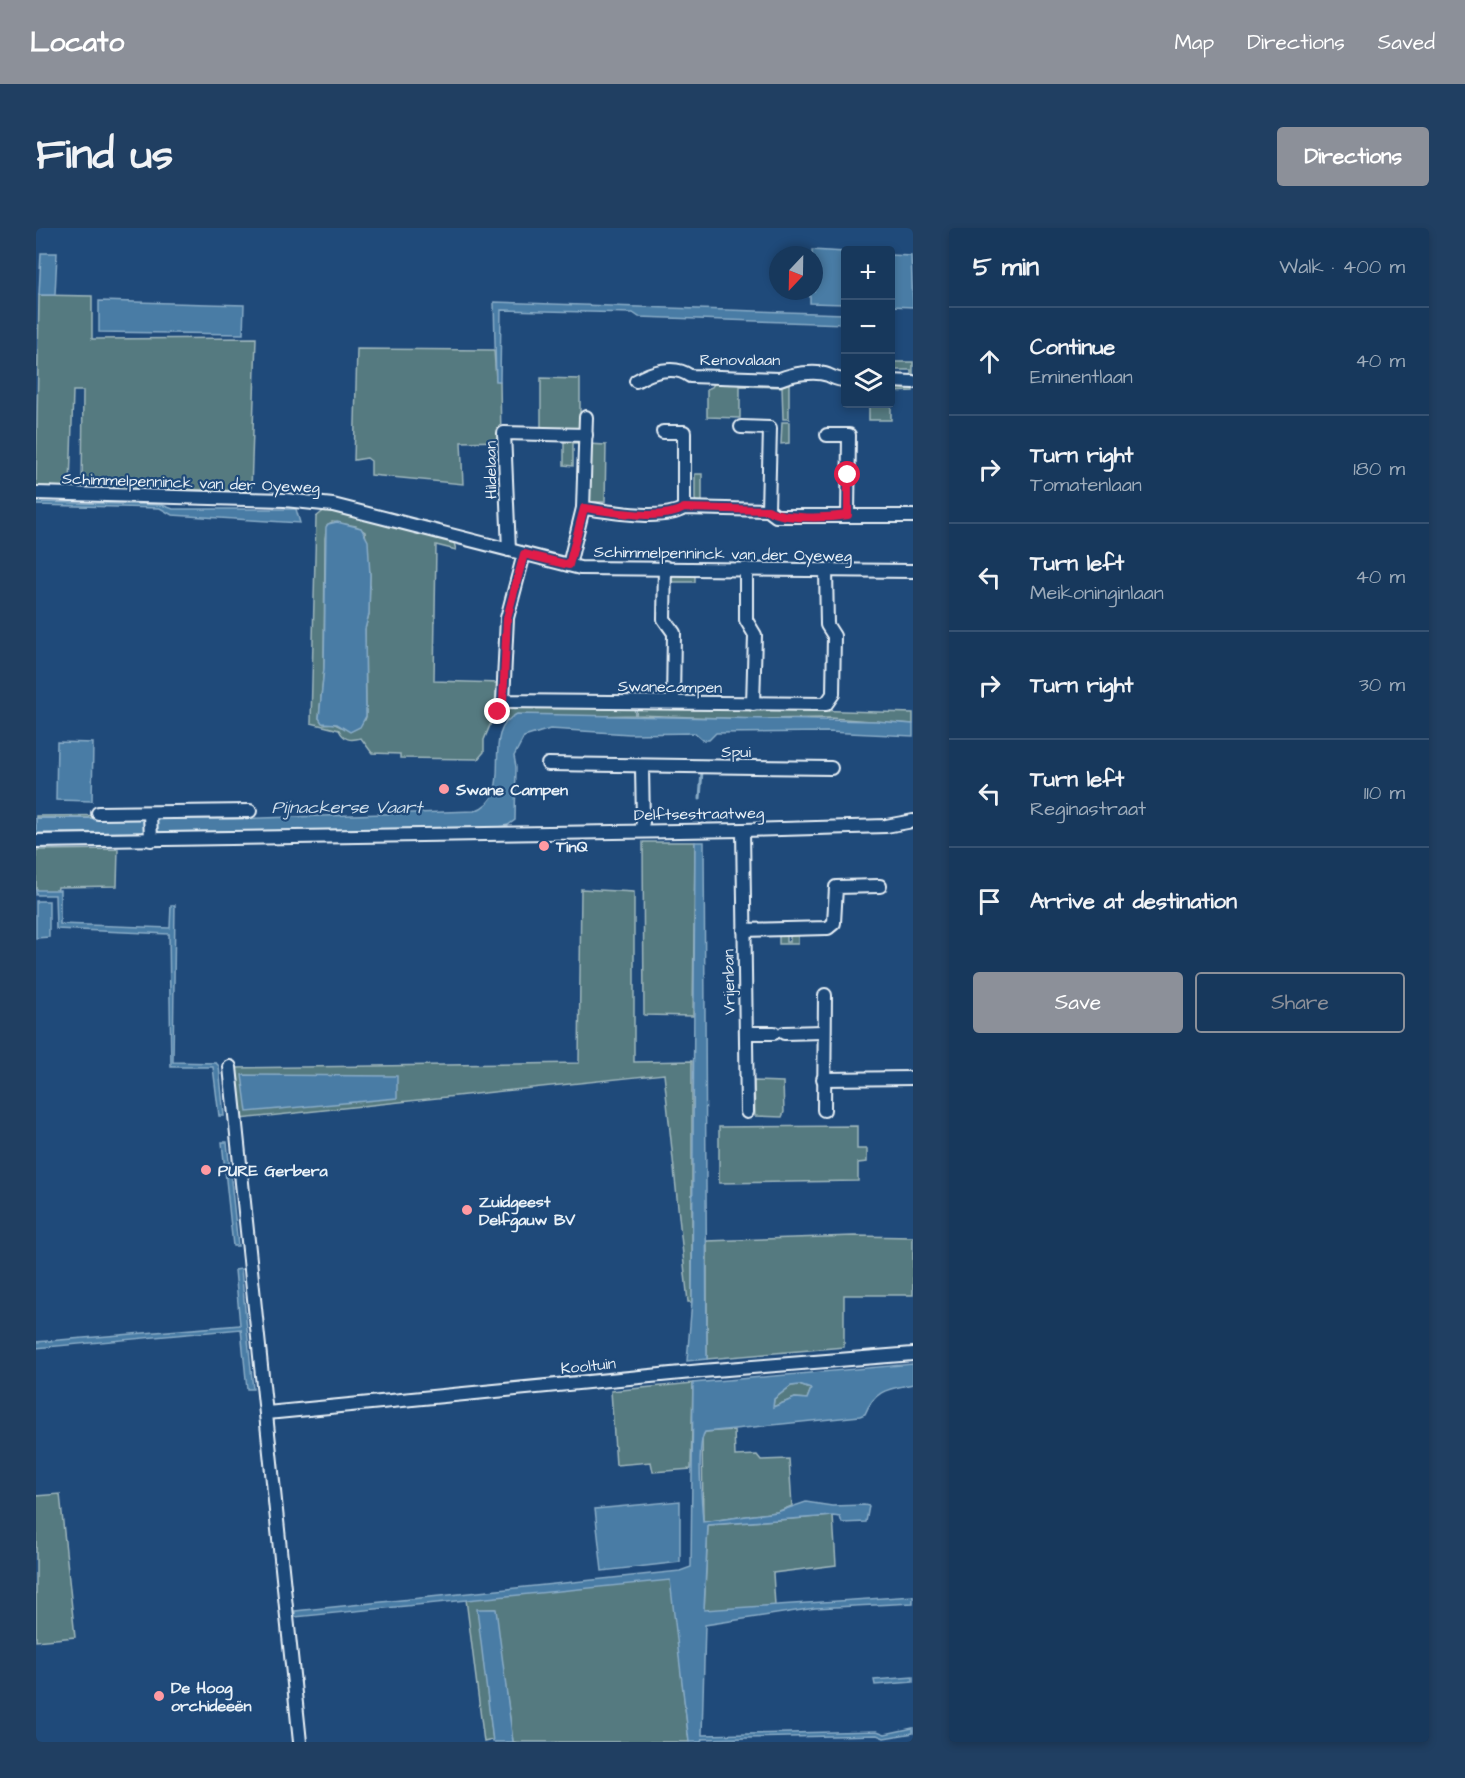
<!DOCTYPE html>
<html lang="en">
<head>
<meta charset="utf-8">
<style>
  body { margin:0; font-family:"Architects Daughter",sans-serif; background:#203f62; color:#f1f3f6 }
  .controls { position:absolute; right:18px; top:18px; display:grid; overflow:hidden; border-radius:6px; box-shadow:0 3px 9px #0003 }
  .controls button { width:54px; height:54px; display:grid; place-items:center; padding:0; border:0; border-bottom:2px solid #365272; background:#17385c; color:#f1f3f6; font:30px sans-serif }
  .compass { position:absolute; left:733px; top:18px; width:54px; height:54px; border-radius:50%; background:#17385c; box-shadow:0 3px 9px #0003; rotate:202deg }
  .stop { position:absolute; width:18px; height:18px; margin:-14px; border:4px solid #e11d48; border-radius:50%; background:#fff }
  .stop.end { background:#e11d48; border-color:#fff; box-shadow:0 2px 6px #0008 }
  .list { margin:0; padding:0; list-style:none }
  h2 { display:flex; justify-content:space-between; align-items:center; height:78px; margin:0; padding:0 24px; font-size:26px }
  h2 small { font-size:20px; font-weight:400; color:#9eacbb }
  .list li { display:grid; grid-template-columns:39px 1fr auto; gap:18px; align-items:center; box-sizing:border-box; height:108px; padding:0 24px; border-top:2px solid #365272 }
  .list b { display:block; font-size:22px; white-space:nowrap }
  .list p { margin:0; font-size:20px; white-space:nowrap; color:#9eacbb }
  .list em { font-size:20px; font-style:normal; color:#9eacbb }
  .actions { display:flex; gap:12px; padding:18px 24px }
  .actions a { flex:1; padding:14px 0; border:2px solid #8c9099; border-radius:6px; text-align:center; font-size:21px; color:#8c9099 }
  .actions .main { background:#8c9099; color:#fff }
  .icon { flex:none; width:33px; height:33px; fill:none; stroke:currentColor; stroke-width:2; stroke-linecap:round; stroke-linejoin:round }
  .map { position:relative; flex:none; width:877px; height:1514px; overflow:hidden; border-radius:6px }
  header { display:flex; align-items:center; gap:36px; box-sizing:border-box; height:84px; padding:0 30px; background:#8c9099; color:#fff }
  header strong { font-size:28px }
  nav { display:flex; gap:33px; margin-inline-start:auto; font-size:21px }
  .intro { display:flex; align-items:center; justify-content:space-between; box-sizing:border-box; height:144px; padding:0 36px }
  h1 { margin:0; font-size:42px }
  .button { padding:15px 27px; border-radius:6px; background:#8c9099; color:#fff; font-size:21px; font-weight:700 }
  main { display:flex; gap:36px; padding:0 36px }
  aside { flex:1; background:#17385c; border-radius:6px; box-shadow:0 3px 9px #0003 }
  .map>svg:first-child { display:block }
</style>
</head>
<body>
<header>
<strong>Locato</strong>
<nav><a>Map</a><a>Directions</a><a>Saved</a></nav>
</header>
<div class="intro"><h1>Find us</h1><a class="button">Directions</a></div>
<main>
<div class="map">
<svg width="877" height="1514" viewBox="0 0 877 1514">
  <rect width="100%" height="100%" fill="#1f4a7a"/>
  <filter id="ink" filterUnits="userSpaceOnUse"><feTurbulence type="fractalNoise" baseFrequency=".0167" numOctaves="2"/><feDisplacementMap in="SourceGraphic" scale="12" xChannelSelector="R" yChannelSelector="G"/><feConvolveMatrix kernelMatrix="1 2 1 2 8 2 1 2 1" color-interpolation-filters="sRGB"/></filter>
  <g filter="url(#ink)">
    <g fill="#557a80" stroke="#9eb6bc" stroke-width="1.5" fill-rule="evenodd">
      <polygon points="3,67 56,68 56,111 220,110 215,263 46,259 47,163 37,163 34,259 0,258"/>
      <polygon points="321,121 458,122 460,152 464,153 465,213 425,214 427,256 335,247 335,233 331,230 318,232"/>
      <polygon points="856,134 877,134 877,149 875,149 875,142 857,142"/>
      <polygon points="505,150 544,151 544,200 540,203 505,202"/>
      <polygon points="753,151 753,191 747,191 746,159 704,158 704,190 671,189 671,161 676,159 680,153"/>
      <polygon points="855,157 877,158 877,163 855,164 855,192 833,192 833,176 854,176"/>
      <polygon points="746,194 753,194 753,215 745,216"/>
      <polygon points="528,210 544,212 544,215 537,215 537,238 528,237"/>
      <polygon points="551,216 570,217 569,274 552,274"/>
      <polygon points="659,246 666,246 666,275 660,275 659,271"/>
      <path d="M290,281L417,311L420,322L400,317L398,453L464,455V473L448,512V524L442,531L364,530V526L336,525L325,510C314,513 308,512 303,502L275,495L280,289ZM296,294L320,298L329,304L334,347L333,386L329,401L330,489L329,492L305,499L297,495L288,496L283,490L288,440L289,310L291,297Z"/>
      <polygon points="638,346 659,347 659,354 632,354"/>
      <polygon points="473,475 598,477 599,487 475,490 469,497"/>
      <polygon points="601,477 877,485 877,496 794,490 715,491 600,487"/>
      <polygon points="111,587 112,590 0,590 0,588"/>
      <polygon points="112,604 112,606 0,608 0,605"/>
      <polygon points="607,614 659,614 657,788 608,787"/>
      <polygon points="82,621 81,658 22,659 21,665 0,664 0,622"/>
      <polygon points="545,661 598,664 598,834 656,833 656,1074 652,1074 628,846 204,891 200,840 543,835"/>
      <polygon points="743,705 750,705 750,714 754,714 754,705 762,705 762,716 743,716"/>
      <polygon points="718,853 747,854 748,884 746,889 719,888"/>
      <polygon points="821,898 821,921 831,921 831,934 822,935 822,953 683,955 683,899"/>
      <polygon points="818,1008 877,1009 877,1067 808,1067 808,1119 671,1131 671,1013"/>
      <polygon points="657,1155 655,1241 617,1244 615,1234 580,1237 575,1163"/>
      <polygon points="763,1157 775,1161 771,1171 759,1170 737,1179 738,1171 755,1158"/>
      <polygon points="698,1202 699,1228 721,1227 725,1232 753,1231 756,1278 741,1284 667,1294 666,1209 669,1204"/>
      <polygon points="24,1266 39,1409 0,1413 0,1268"/>
      <polygon points="797,1288 800,1337 737,1345 739,1378 668,1383 672,1297"/>
      <polygon points="628,1351 635,1352 653,1514 477,1514 459,1381 442,1382 457,1512 448,1514 430,1371"/>
    </g>
    <g fill="#487ca5" stroke="#88abc6" stroke-width="1.5" fill-rule="evenodd">
      <polygon points="776,22 809,24 809,76 774,75 774,63 778,63"/>
      <polygon points="5,25 21,25 19,67 3,67"/>
      <polygon points="854,27 875,28 877,79 855,78"/>
      <polygon points="63,73 208,77 207,106 63,104"/>
      <polygon points="458,74 809,86 809,96 603,89 597,85 465,82 464,153 460,153"/>
      <polygon points="0,274 126,277 137,281 260,281 264,295 136,287 124,280 0,277"/>
      <polygon points="301,294 325,300 332,313 334,347 333,386 329,401 330,488 324,499 314,504 301,496 286,495 283,490 288,440 290,299 292,296"/>
      <path d="M481,486L840,493L877,496V508L791,504L680,505L673,512H666L658,505L594,506L514,501L488,509L478,528L480,539L479,592L472,597L455,601L0,605V590L197,591L438,583C483,568 441,505 481,486Z"/>
      <polygon points="21,514 57,515 56,573 20,572"/>
      <polygon points="659,614 668,614 671,1131 651,1133 656,1073"/>
      <polygon points="0,662 24,662 24,696 134,700 135,677 139,677 137,834 180,835 183,838 188,888 183,888 177,839 135,839 133,706 20,701 19,667 0,667"/>
      <polygon points="0,673 13,673 13,709 0,710"/>
      <polygon points="206,847 361,848 361,870 211,884"/>
      <polygon points="186,914 191,914 202,1018 197,1018"/>
      <polygon points="205,1041 217,1161 211,1161 205,1101 0,1120 0,1114 204,1097 199,1042"/>
      <path d="M877,1136V1156C853,1161 839,1161 829,1186L824,1188L669,1204C660,1217 666,1276 667,1294L741,1284L770,1274L796,1278L828,1277L833,1278L830,1294L806,1295L804,1289L797,1288L672,1297L668,1382L877,1368V1375L779,1380L669,1397L666,1507L841,1503L849,1506L877,1500V1505L848,1510L841,1507L666,1511L665,1514H653L634,1352L259,1389V1383L644,1343L655,1339L657,1155ZM763,1157L775,1161L771,1171L759,1170L737,1179L738,1171L755,1158Z"/>
      <polygon points="644,1273 644,1334 566,1343 559,1281"/>
      <polygon points="441,1381 460,1381 477,1514 457,1514"/>
      <polygon points="877,1449 877,1454 839,1457 838,1452"/>
    </g>
    <g fill="none" stroke-linecap="round" stroke-linejoin="round">
      <polyline stroke="#88abc6" stroke-width="3" points="664,571 666,543"/>
      <defs>
        <g id="minor">
          <path d="M600,153C615,144 638,136 654,148L744,151C756,146 779,142 792,147C799,150 801,152 810,152"/>
          <polyline points="854,153 877,154"/>
          <polyline points="705,199 734,200 732,282"/>
          <polyline points="627,204 648,204 648,280"/>
          <polyline points="791,207 813,207 812,287"/>
          <polyline points="0,265 249,272 297,277 544,340 877,343"/>
          <path d="M547,280C575,283 625,294 648,280L732,282L740,288H877"/>
          <polyline points="473,322 468,205 550,207"/>
          <polyline points="488,326 471,390 467,473 790,476 797,466 798,408 791,397 790,342"/>
          <polyline points="533,337 547,280 550,189"/>
          <polyline points="629,339 628,391 638,405 637,474"/>
          <polyline points="710,341 710,392 719,407 717,476"/>
          <polyline points="462,484 467,473"/>
          <polyline points="512,536 795,540"/>
          <polyline points="62,585 214,583"/>
          <polyline points="114,585 115,612"/>
          <polyline points="707,602 711,884"/>
          <polyline points="605,603 607,594 606,539"/>
          <polyline points="0,613 707,602 850,598 877,593"/>
          <polyline points="708,702 792,700 798,695 800,659 844,658"/>
          <polyline points="710,805 738,805"/>
          <polyline points="748,805 787,804"/>
          <polyline points="194,839 264,1514"/>
          <polyline points="787,851 877,850"/>
          <polyline points="788,882 789,767"/>
          <polyline points="231,1185 666,1143 877,1126"/>
        </g>
      </defs>
      <use href="#minor" stroke="#e8f1f8" stroke-width="16"/>
      <use href="#minor" stroke="#1f4a7a" stroke-width="12"/>
    </g>
  </g>
  <g fill="none" stroke-linecap="round" stroke-linejoin="round" filter="url(#ink)">
    <path stroke="#e11d48" stroke-width="8" d="M462,484L467,473L471,390L488,326L533,337L548,280C575,283 625,294 648,280L732,282C748,292 792,290 812,287V247"/>
  </g>
  <g fill="#ff9aa2" stroke="#1f4a7a" stroke-width="2">
    <circle cx="408" cy="561" r="6"/>
    <circle cx="508" cy="618" r="6"/>
    <circle cx="170" cy="942" r="6"/>
    <circle cx="431" cy="982" r="6"/>
    <circle cx="123" cy="1468" r="6"/>
  </g>
  <g text-anchor="middle" stroke-width="4.5" stroke-linejoin="round" paint-order="stroke">
    <g font-size="16" fill="#e8f1f8" stroke="#1f4a7a">
      <text x="704" y="137">Renovalaan</text>
      <text transform="translate(454 242) rotate(-91)" y="6">Hildelaan</text>
      <text transform="translate(155 254) rotate(2)" y="6">Schimmelpenninck van der Oyeweg</text>
      <text transform="translate(687 325) rotate(1)" y="6">Schimmelpenninck van der Oyeweg</text>
      <text transform="translate(634 458) rotate(1)" y="6">Swanecampen</text>
      <text x="700" y="529">Spui</text>
      <text transform="translate(663 585) rotate(-1)" y="6">Delftsestraatweg</text>
      <text transform="translate(692 754) rotate(-91)" y="6">Vrijenban</text>
      <text transform="translate(552 1137) rotate(-6)" y="6">Kooltuin</text>
    </g>
    <g font-size="16" font-weight="bold" fill="#e8f1f8" stroke="#1f4a7a" text-anchor="start">
      <text x="420" y="567">Swane Campen</text>
      <text x="520" y="624">TinQ</text>
      <text x="182" y="948">PURE Gerbera</text>
      <text x="443" y="979">Zuidgeest<tspan x="443" dy="18">Delfgauw BV</tspan></text>
      <text x="135" y="1465">De Hoog<tspan x="135" dy="18">orchideeën</tspan></text>
    </g>
    <g font-size="18" font-style="italic" fill="#d0dfec" stroke="#1f4a7a">
      <text x="311" y="585">Pijnackerse Vaart</text>
    </g>
  </g>
</svg>
<div class="controls">
<button>+</button>
<button>−</button>
<button><svg class="icon" aria-label="layers" viewBox="0 0 24 24"><path d="M12 4l9 5-9 5-9-5zM3 14l9 5 9-5"/></svg></button>
</div>
<svg class="compass" viewBox="-18 -18 36 36"><path d="M0-13l5 13h-10z" fill="#e53935"/><path d="M0 13l5-13h-10z" fill="#9eacbb"/></svg>
<div class="stop" style="left:812px;top:247px"></div>
<div class="stop end" style="left:462px;top:484px"></div>
</div>
<aside>
<h2>5 min<small>Walk · 400 m</small></h2>
<ul class="list">
<li><svg class="icon" aria-label="ahead" viewBox="0 0 24 24"><path d="M12 20V5M6 11l6-6 6 6"/></svg><div><b>Continue</b><p>Eminentlaan</p></div><em>40 m</em></li>
<li><svg class="icon" aria-label="right" viewBox="0 0 24 24"><path d="M7 20v-9h11M14 6l5 5-5 5"/></svg><div><b>Turn right</b><p>Tomatenlaan</p></div><em>180 m</em></li>
<li><svg class="icon" aria-label="left" viewBox="0 0 24 24"><path d="M17 20v-9H6M10 6l-5 5 5 5"/></svg><div><b>Turn left</b><p>Meikoninginlaan</p></div><em>40 m</em></li>
<li><svg class="icon" aria-label="right" viewBox="0 0 24 24"><path d="M7 20v-9h11M14 6l5 5-5 5"/></svg><div><b>Turn right</b></div><em>30 m</em></li>
<li><svg class="icon" aria-label="left" viewBox="0 0 24 24"><path d="M17 20v-9H6M10 6l-5 5 5 5"/></svg><div><b>Turn left</b><p>Reginastraat</p></div><em>110 m</em></li>
<li><svg class="icon" aria-label="arrive" viewBox="0 0 24 24"><path d="M6 21V4h12l-3 4 3 4H6"/></svg><div><b>Arrive at destination</b></div></li>
</ul>
<div class="actions"><a class="main">Save</a><a>Share</a></div>
</aside>
</main>
</body>
</html>
